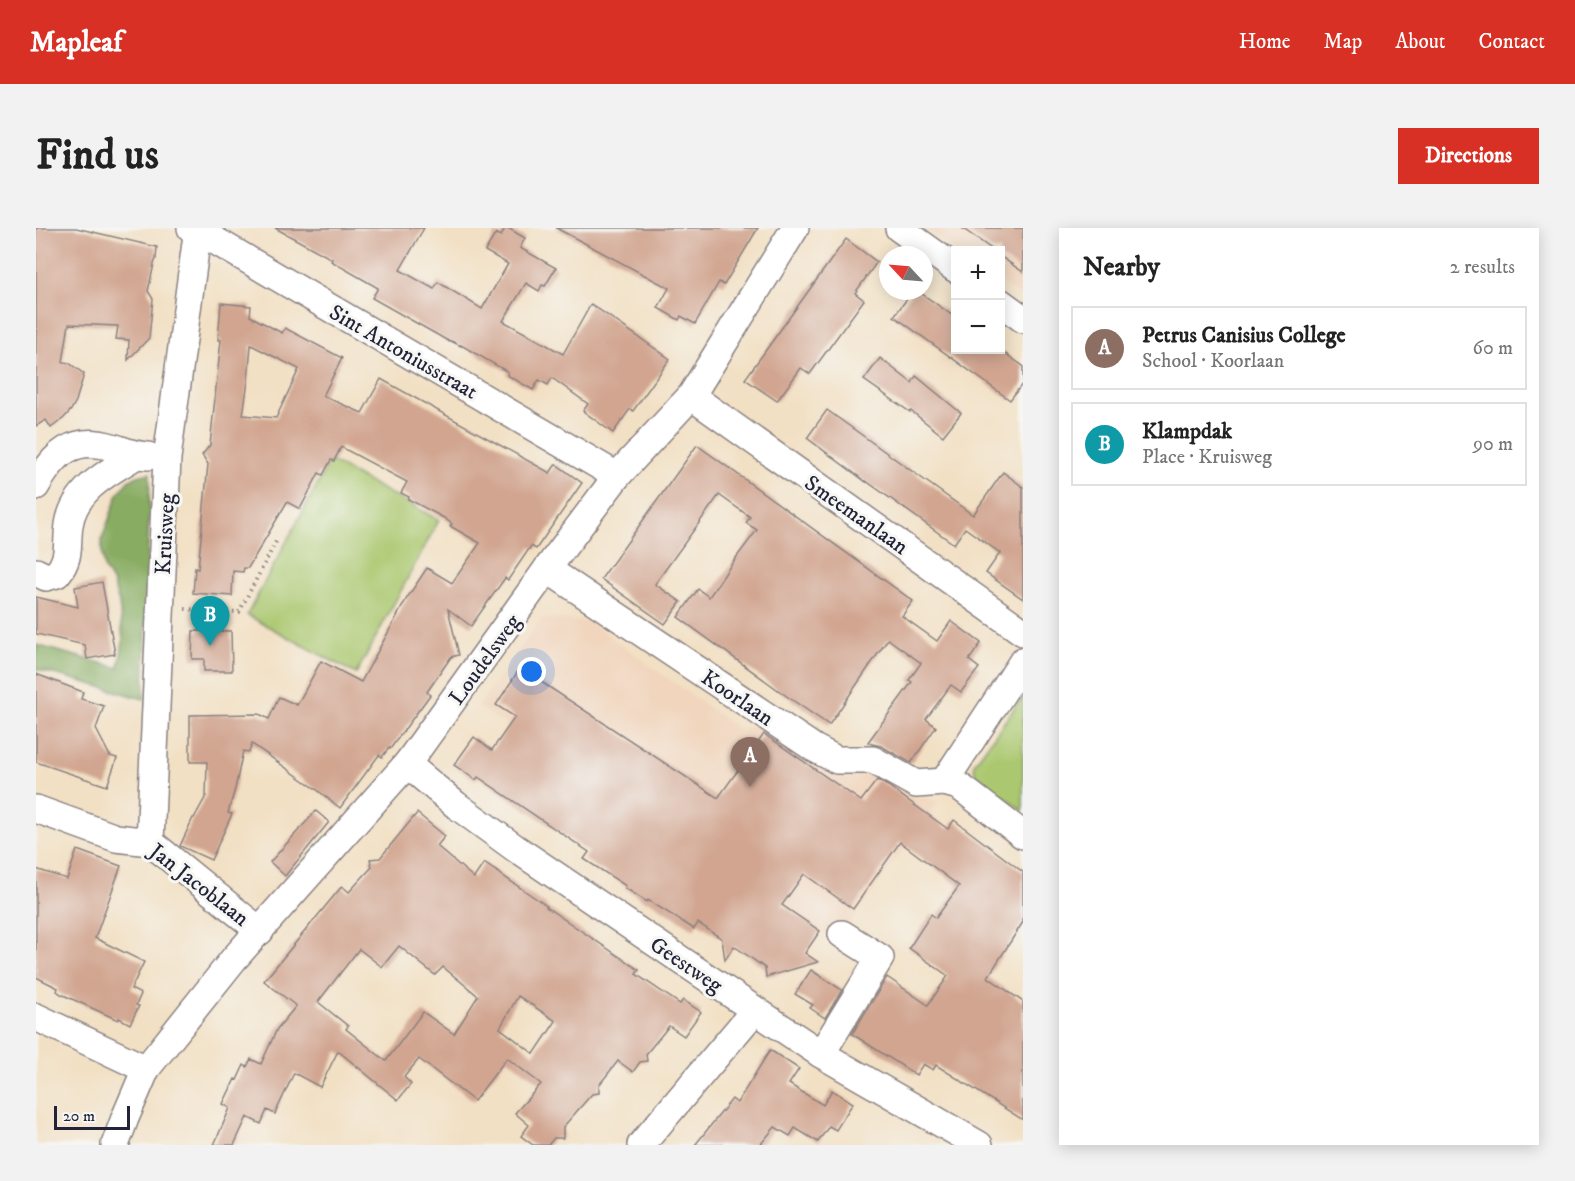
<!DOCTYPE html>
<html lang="en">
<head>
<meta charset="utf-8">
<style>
  body { margin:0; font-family:"IM FELL DW Pica",serif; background:#f2f2f2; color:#222 }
  .controls { position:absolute; right:18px; top:18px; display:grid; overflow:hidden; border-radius:0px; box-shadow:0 3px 15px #0003 }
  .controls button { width:54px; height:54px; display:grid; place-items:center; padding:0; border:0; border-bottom:2px solid #e0e0e0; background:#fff; color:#222; font:30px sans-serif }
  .compass { position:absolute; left:843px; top:18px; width:54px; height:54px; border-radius:50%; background:#fff; box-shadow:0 3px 15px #0003; rotate:296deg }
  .scale { position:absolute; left:18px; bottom:15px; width:76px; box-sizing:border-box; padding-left:6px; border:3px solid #22223b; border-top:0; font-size:16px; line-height:21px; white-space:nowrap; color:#22223b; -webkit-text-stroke:4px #f6f6f2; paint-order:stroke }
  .you { position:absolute; left:496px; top:444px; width:21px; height:21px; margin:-15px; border:4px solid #fff; border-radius:50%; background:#1a73e8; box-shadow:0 0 0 9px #1a73e833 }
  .badge { display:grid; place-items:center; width:39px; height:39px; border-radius:50%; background:#d93025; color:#fff; font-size:20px; font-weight:700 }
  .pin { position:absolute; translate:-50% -50px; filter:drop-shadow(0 2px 3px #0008) }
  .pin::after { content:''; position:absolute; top:32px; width:21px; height:18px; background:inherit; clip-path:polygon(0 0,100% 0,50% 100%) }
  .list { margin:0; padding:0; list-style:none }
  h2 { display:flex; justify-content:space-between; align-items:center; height:78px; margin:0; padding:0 24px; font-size:26px }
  h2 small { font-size:20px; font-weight:400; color:#767676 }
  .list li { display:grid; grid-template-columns:39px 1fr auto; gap:18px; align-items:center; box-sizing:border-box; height:84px; margin:0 12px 12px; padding:0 12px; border:2px solid #e0e0e0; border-radius:0px }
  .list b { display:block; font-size:22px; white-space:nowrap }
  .list p { margin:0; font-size:20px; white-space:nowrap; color:#767676 }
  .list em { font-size:20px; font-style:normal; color:#767676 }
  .map { position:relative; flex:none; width:987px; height:917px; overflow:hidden; border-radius:0px }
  header { display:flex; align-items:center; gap:36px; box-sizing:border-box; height:84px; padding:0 30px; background:#d93025; color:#fff }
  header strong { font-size:28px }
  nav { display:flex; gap:33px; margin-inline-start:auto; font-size:21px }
  .intro { display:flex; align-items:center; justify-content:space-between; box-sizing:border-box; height:144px; padding:0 36px }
  h1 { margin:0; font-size:42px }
  .button { padding:15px 27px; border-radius:0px; background:#d93025; color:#fff; font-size:21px; font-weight:700 }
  main { display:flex; gap:36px; padding:0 36px }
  aside { flex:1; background:#fff; border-radius:0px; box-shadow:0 3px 15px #0003 }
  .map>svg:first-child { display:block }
</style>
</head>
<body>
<header>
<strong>Mapleaf</strong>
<nav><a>Home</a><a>Map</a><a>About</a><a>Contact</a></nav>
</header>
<div class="intro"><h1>Find us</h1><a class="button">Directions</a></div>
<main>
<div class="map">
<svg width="987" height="917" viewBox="0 0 987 917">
  <rect width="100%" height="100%" fill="#f6f6f2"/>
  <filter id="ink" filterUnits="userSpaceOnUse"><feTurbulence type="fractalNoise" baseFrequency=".0167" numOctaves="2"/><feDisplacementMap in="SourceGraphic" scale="12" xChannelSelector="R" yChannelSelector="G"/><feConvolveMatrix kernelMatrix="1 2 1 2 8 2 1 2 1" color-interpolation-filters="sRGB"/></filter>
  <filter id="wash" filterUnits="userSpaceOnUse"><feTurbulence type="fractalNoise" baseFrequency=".008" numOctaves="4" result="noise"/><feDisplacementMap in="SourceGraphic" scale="24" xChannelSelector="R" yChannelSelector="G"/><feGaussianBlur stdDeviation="1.35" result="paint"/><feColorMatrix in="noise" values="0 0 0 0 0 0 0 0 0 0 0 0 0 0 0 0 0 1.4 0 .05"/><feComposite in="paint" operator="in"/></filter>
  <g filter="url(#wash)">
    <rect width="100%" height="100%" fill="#f2e0c4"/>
    <g fill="#f1d5bd">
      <polygon points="888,0 987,0 987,70 965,54 964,22 920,22"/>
      <polygon points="506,390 554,394 704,502 728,497 791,541 847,548 882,569 902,573 801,714 442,478"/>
    </g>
    <g fill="#abc86f" stroke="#667555" stroke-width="1.5">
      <polygon points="294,233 403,292 320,446 211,387"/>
      <polygon points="987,468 987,583 939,546 938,536"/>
    </g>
    <polygon fill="#88ac62" stroke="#55674e" stroke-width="1.5" points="114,245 108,471 0,441 0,417 83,440 87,412 83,375 77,355 68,340 66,325 66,311 82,266 92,253 102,248"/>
    <g id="blocks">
      <g fill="#d1a590" fill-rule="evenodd">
        <polygon points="0,0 40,0 121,19 120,31 118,36 112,63 117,71 113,110 92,132 93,112 80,111 82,98 33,96 27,134 33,135 48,146 40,173 35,182 28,190 15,200 10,192 0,198"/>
        <polygon points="239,0 388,0 364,42 398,61 402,54 446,81 472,36 449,23 460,5 465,8 469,0 472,0 489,10 484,20 520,40 509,58 506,57 503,63 490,55 467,93 527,126 555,76 634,131 597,183 594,181 577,205 547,183 552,176 516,150 512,157 503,152 497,162 471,147 472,144 425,117 425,118 415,113 414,114 336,70 342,60 295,33 296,31"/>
        <polygon points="520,0 722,0 688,57 683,54 659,96 645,88 643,92 622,80 633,60"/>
        <polygon points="926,0 987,0 987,44 964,28 964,22 957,22"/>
        <polygon points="810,11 841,34 819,65 828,72 774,146 765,140 741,173 709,151"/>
        <polygon points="877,63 882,63 920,90 920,122 964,122 987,138 987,155 974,172 858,88"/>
        <path d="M185,75L215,78L214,88L246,105L249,100L306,130L287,168L326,185L345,151L514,245L520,236L546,255L500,321L495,318L472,352L469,350L435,398L412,381L423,427L415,429L391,464L394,467L354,521L353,520L346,529L343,527L304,580L280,561L216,516L213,524L207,523L199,561L192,585L196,586L175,632L144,618L157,590H158L170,568L171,534H154V487L223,486L233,491L243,469L261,477L285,433L325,454L371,370L391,340L416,355L444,315L414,298L416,296L408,290L372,271L373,269L365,265L371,254L305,219L298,233L295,232L287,247L283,245L264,281L251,274L212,340H208L207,344L197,343L196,368L157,365L159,340L162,341L172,236L166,227L174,217L185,112H182ZM215,117L263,141L240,190L207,187L212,153Z"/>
        <polygon points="844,130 876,155 880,148 925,185 907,208 875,183 874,184 828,152"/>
        <polygon points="791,182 937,287 967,244 987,259 987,371 950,345 964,325 929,300 918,316 830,253 830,254 771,210"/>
        <polygon points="661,217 877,373 866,388 901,413 915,393 945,415 933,432 943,440 925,464 915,457 890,491 900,499 875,535 845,518 836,516 832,514 876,454 873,452 885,435 852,411 793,497 749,467 642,389 662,361 673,369 697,334 721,302 710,295 714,289 683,267 619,356 645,374 629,396 565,351"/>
        <polygon points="66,354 79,426 51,431 49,417 0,406 0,369 42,379 39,359"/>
        <polygon points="157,403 195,403 196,443 168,443 168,431 156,431"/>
        <polygon points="484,440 682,570 728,506 825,573 841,552 852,558 912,601 918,592 987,644 987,694 952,749 987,774 987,892 900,837 897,842 887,836 880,847 816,806 851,749 892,777 912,748 873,720 895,686 900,690 923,658 864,614 817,681 768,646 746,677 784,703 769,725 782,734 730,749 729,740 698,718 689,732 686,711 662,695 658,701 612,672 611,674 589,660 590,658 548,631 553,624 442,549 440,552 418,537 438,509 456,522 479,489 460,477"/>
        <polygon points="0,446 47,464 45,471 68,478 60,501 74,528 81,530 71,558 0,534"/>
        <polygon points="280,583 293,594 249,648 234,634"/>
        <path d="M381,585L409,608L401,618L438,650L448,635L511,678L510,679L603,742L600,746L644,776L647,772L665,784L648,808L633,798L610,826L611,833L604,834L597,844L582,833L563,857V865L556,866L527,899V910H518L512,917H497L485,908L493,897L479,885L505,856L471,830L438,873L383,831L368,849L375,856L362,872L302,823L284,859L258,845L239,886L231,882L225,896L211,889L198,917H178L194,880L187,876L199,851L201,852L208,837L211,839L215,831L225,836L241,801L260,778L228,753L306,658L313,664L336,639L334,631L344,630ZM363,718L399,747L407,739L442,768L418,806L387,784L350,833L310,801L312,798L282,774L323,721L346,739ZM482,768L520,793L498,826L464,800Z"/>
        <polygon points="41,622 85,638 59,710 108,734 95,761 105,766 100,777 103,778 94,796 83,790 82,792 25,766 21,763 22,760 0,749 0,641 31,651"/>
        <polygon points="775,742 806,762 789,790 774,780 777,777 759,766"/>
        <polygon points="734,822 763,841 753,856 787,877 796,862 817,875 800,902 793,898 782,914 759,900 754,908 739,899 724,917 659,917 696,871 701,875"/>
      </g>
    </g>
  </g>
  <g filter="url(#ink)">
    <use href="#blocks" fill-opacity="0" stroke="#8a8180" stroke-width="1.5"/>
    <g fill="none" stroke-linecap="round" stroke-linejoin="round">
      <defs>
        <g id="minor">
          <polyline points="155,0 161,2 581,248"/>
          <polyline points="863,0 920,41"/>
          <polyline points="964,74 987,91"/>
          <polyline points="655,168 987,404"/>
          <path d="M0,258C18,226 37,207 76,219C90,223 97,227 112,228"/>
          <polyline points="511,341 778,520 801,532 837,532 880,556 908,554 923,558 987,607"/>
          <path d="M0,344L10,349L21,346C35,329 30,318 33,297C38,262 71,245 99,228"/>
          <polyline points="371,536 420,577 479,620 719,782 785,826 943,917"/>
          <polyline points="908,554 987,433"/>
          <polyline points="0,581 80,610 114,614 224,703"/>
          <polyline points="114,614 131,230 162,0"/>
          <polyline points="0,789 110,841"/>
          <polyline points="785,826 844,730 806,706"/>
          <polyline points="79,917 89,890 110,841 197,732 371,536 511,341 581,248 655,168 759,0"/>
          <polyline points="605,917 719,782"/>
        </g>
      </defs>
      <use href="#minor" stroke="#8a8180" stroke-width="30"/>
      <polyline stroke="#8a8180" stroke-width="4" stroke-dasharray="1.5 4.5" stroke-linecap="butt" points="149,381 203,384 242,310"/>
      <use href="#minor" stroke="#fff" stroke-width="27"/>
    </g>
  </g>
  <g text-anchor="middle" stroke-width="6" stroke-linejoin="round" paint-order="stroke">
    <g font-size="22" fill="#22223b" stroke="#f6f6f2">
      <text transform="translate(368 123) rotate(30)" y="8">Sint Antoniusstraat</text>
      <text transform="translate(821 286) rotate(35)" y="8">Smeemanlaan</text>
      <text transform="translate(128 306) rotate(-87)" y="8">Kruisweg</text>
      <text transform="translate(448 431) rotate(-54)" y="8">Loudelsweg</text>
      <text transform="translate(702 469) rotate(34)" y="8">Koorlaan</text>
      <text transform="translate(164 656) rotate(38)" y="8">Jan Jacoblaan</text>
      <text transform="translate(651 736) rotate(34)" y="8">Geestweg</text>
    </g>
  </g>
</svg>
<div class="controls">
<button>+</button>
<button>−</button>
</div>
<svg class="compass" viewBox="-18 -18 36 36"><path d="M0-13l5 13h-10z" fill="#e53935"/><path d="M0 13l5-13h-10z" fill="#767676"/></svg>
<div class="scale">20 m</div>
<div class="you"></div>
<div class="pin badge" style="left:714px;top:559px;background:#8d6e63">A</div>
<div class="pin badge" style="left:174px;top:418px;background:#0f9aa8">B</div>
</div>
<aside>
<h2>Nearby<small>2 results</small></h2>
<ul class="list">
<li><span class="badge" style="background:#8d6e63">A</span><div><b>Petrus Canisius College</b><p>School · Koorlaan</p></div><em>60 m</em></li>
<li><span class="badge" style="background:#0f9aa8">B</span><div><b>Klampdak</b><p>Place · Kruisweg</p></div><em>90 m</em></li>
</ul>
</aside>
</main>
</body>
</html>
